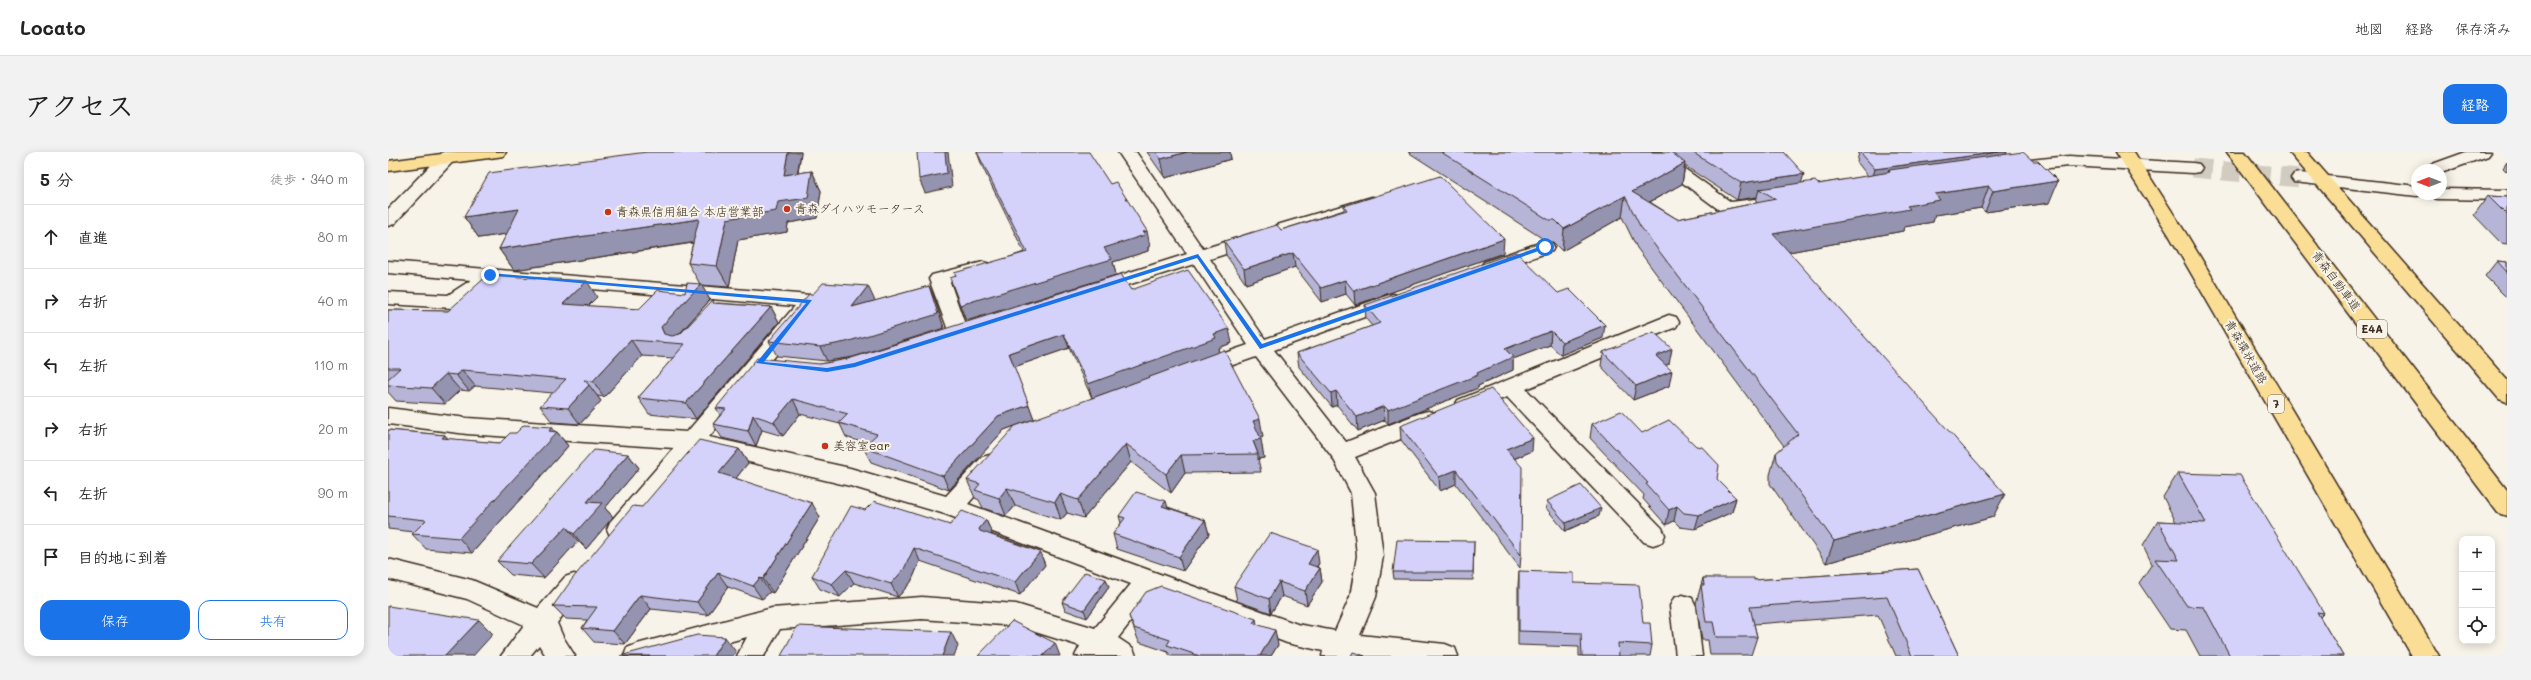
<!DOCTYPE html>
<html lang="ja">
<head>
<meta charset="utf-8">
<style>
  body { margin:0; font-family:Mali,"Klee One",sans-serif; background:#f2f2f2; color:#222 }
  .controls { position:absolute; right:12px; bottom:12px; display:grid; overflow:hidden; border-radius:8px; box-shadow:0 2px 10px #0003 }
  .controls button { width:36px; height:36px; display:grid; place-items:center; padding:0; border:0; border-bottom:1px solid #e0e0e0; background:#fff; color:#222; font:20px sans-serif }
  .compass { position:absolute; left:2023px; top:12px; width:36px; height:36px; border-radius:50%; background:#fff; box-shadow:0 2px 10px #0003; rotate:270deg }
  .stop { position:absolute; width:12px; height:12px; margin:-9px; border:3px solid #1a73e8; border-radius:50%; background:#fff }
  .stop.end { background:#1a73e8; border-color:#fff; box-shadow:0 1px 4px #0008 }
  .list { margin:0; padding:0; list-style:none }
  h2 { display:flex; justify-content:space-between; align-items:center; height:52px; margin:0; padding:0 16px; font-size:17px }
  h2 small { font-size:13px; font-weight:400; color:#767676 }
  .list li { display:grid; grid-template-columns:26px 1fr auto; gap:12px; align-items:center; box-sizing:border-box; height:64px; padding:0 16px; border-top:1px solid #e0e0e0 }
  .list b { display:block; font-size:15px; white-space:nowrap }
  .list em { font-size:13px; font-style:normal; color:#767676 }
  .actions { display:flex; gap:8px; padding:12px 16px }
  .actions a { flex:1; padding:9px 0; border:1px solid #1a73e8; border-radius:12px; text-align:center; font-size:14px; color:#1a73e8 }
  .actions .main { background:#1a73e8; color:#fff }
  .icon { flex:none; width:22px; height:22px; fill:none; stroke:currentColor; stroke-width:2; stroke-linecap:round; stroke-linejoin:round }
  .map { position:relative; flex:none; width:2119px; height:504px; overflow:hidden; border-radius:12px }
  header { display:flex; align-items:center; gap:24px; box-sizing:border-box; height:56px; padding:0 20px; background:#fff; border-bottom:1px solid #e0e0e0 }
  header strong { font-size:19px }
  nav { display:flex; gap:22px; margin-inline-start:auto; font-size:14px }
  .intro { display:flex; align-items:center; justify-content:space-between; box-sizing:border-box; height:96px; padding:0 24px }
  h1 { margin:0; font-size:28px }
  .button { padding:10px 18px; border-radius:12px; background:#1a73e8; color:#fff; font-size:14px; font-weight:700 }
  main { display:flex; gap:24px; padding:0 24px }
  aside { flex:1; background:#fff; border-radius:12px; box-shadow:0 2px 10px #0003 }
  .map>svg:first-child { display:block }
</style>
</head>
<body>
<header>
<strong>Locato</strong>
<nav><a>地図</a><a>経路</a><a>保存済み</a></nav>
</header>
<div class="intro"><h1>アクセス</h1><a class="button">経路</a></div>
<main>
<aside>
<h2>5 分<small>徒歩 · 340 m</small></h2>
<ul class="list">
<li><svg class="icon" aria-label="ahead" viewBox="0 0 24 24"><path d="M12 20V5M6 11l6-6 6 6"/></svg><div><b>直進</b></div><em>80 m</em></li>
<li><svg class="icon" aria-label="right" viewBox="0 0 24 24"><path d="M7 20v-9h11M14 6l5 5-5 5"/></svg><div><b>右折</b></div><em>40 m</em></li>
<li><svg class="icon" aria-label="left" viewBox="0 0 24 24"><path d="M17 20v-9H6M10 6l-5 5 5 5"/></svg><div><b>左折</b></div><em>110 m</em></li>
<li><svg class="icon" aria-label="right" viewBox="0 0 24 24"><path d="M7 20v-9h11M14 6l5 5-5 5"/></svg><div><b>右折</b></div><em>20 m</em></li>
<li><svg class="icon" aria-label="left" viewBox="0 0 24 24"><path d="M17 20v-9H6M10 6l-5 5 5 5"/></svg><div><b>左折</b></div><em>90 m</em></li>
<li><svg class="icon" aria-label="arrive" viewBox="0 0 24 24"><path d="M6 21V4h12l-3 4 3 4H6"/></svg><div><b>目的地に到着</b></div></li>
</ul>
<div class="actions"><a class="main">保存</a><a>共有</a></div>
</aside>
<div class="map">
<svg width="2119" height="504" viewBox="0 0 2119 504">
  <rect width="100%" height="100%" fill="#f7f3e8"/>
  <filter id="ink" filterUnits="userSpaceOnUse"><feTurbulence type="fractalNoise" baseFrequency=".025" numOctaves="2"/><feDisplacementMap in="SourceGraphic" scale="8" xChannelSelector="R" yChannelSelector="G"/><feConvolveMatrix kernelMatrix="1 2 1 2 8 2 1 2 1" color-interpolation-filters="sRGB"/></filter>
  <g filter="url(#ink)">
    <g fill="none" stroke-linecap="round" stroke-linejoin="round">
      <polyline stroke="#d1cbc0" stroke-width="19" stroke-dasharray="19 10" stroke-linecap="butt" points="1805,16 1912,26"/>
      <defs>
        <g id="minor">
          <polygon points="55,0 74,0 6,72 0,74 0,57"/>
          <polygon points="730,0 748,0 815,97 865,81 872,83 874,87 872,91 822,107 877,187 998,144 1005,142 1012,144 1015,148 1012,152 886,198 958,290 1032,261 1040,259 1048,261 1051,267 1048,273 967,305 987,341 995,404 988,445 972,483 1057,492 1067,496 1070,504 934,504 935,499 899,491 766,440 730,486 745,496 748,504 687,504 692,494 628,474 534,467 392,477 376,504 349,504 359,485 290,504 236,504 239,496 249,492 384,456 534,445 628,452 707,476 743,432 557,362 462,334 310,298 240,384 231,386 222,384 219,377 222,370 286,296 79,282 0,272 0,256 79,266 299,280 407,154 106,129 71,154 64,156 0,152 0,140 60,143 83,128 0,121 0,109 422,143 429,145 432,149 429,153 321,285 462,316 558,344 594,305 602,303 610,305 614,311 610,317 580,352 909,472 947,479 962,445 969,404 963,341 945,306 868,205 813,224 805,222 802,217 805,212 860,193 806,112 708,143 701,141 698,137 701,133 799,102"/>
          <path d="M1253,0H1273L1343,50L1375,46L1381,47L1384,51L1381,55C1367,58 1348,63 1334,60Z"/>
          <polygon points="2078,0 2103,0 2100,4 2053,21 2053,18 2036,18 2039,14"/>
          <polygon points="1681,4 1805,11 1811,12 1814,16 1811,20 1805,21 1681,14 1623,20 1617,19 1614,15 1617,11 1623,10"/>
          <polygon points="1912,21 2029,34 2029,42 2036,42 2029,44 1906,30 1903,26 1906,22"/>
          <polygon points="2053,37 2119,38 2119,48 2050,47 2044,46 2041,42 2053,42"/>
          <polygon points="984,45 990,46 993,50 990,54 896,83 889,81 887,77 889,73"/>
          <polygon points="1157,89 1164,91 1166,95 1164,99 1103,120 1096,118 1093,114 1096,110"/>
          <polygon points="595,110 602,112 605,116 602,120 562,130 580,181 577,186 570,188 563,186 541,127 544,123"/>
          <polygon points="1281,163 1288,165 1291,170 1288,175 1138,237 1274,376 1277,383 1274,390 1265,393 1256,390 1119,245 1078,261 1070,258 1067,253 1070,248"/>
          <polygon points="0,407 84,428 150,456 177,425 186,422 195,425 199,432 169,471 175,485 187,504 158,504 151,493 142,504 113,504 136,473 79,447 0,427"/>
          <polygon points="1295,443 1304,446 1308,454 1314,504 1288,504 1282,454 1286,446"/>
        </g>
        <g id="highway">
          <polygon points="69,0 118,0 115,4 109,5 0,19 0,9"/>
          <polygon points="1728,0 1746,0 1799,83 2051,504 2024,504 1781,83"/>
          <polygon points="1839,0 1857,0 2119,338 2119,364 2110,361"/>
          <polygon points="1901,0 1919,0 2119,228 2119,250 2111,247"/>
        </g>
      </defs>
      <use href="#minor" stroke="#3b2a1e" stroke-width="3"/>
      <use href="#highway" stroke="#3b2a1e" stroke-width="3"/>
      <use href="#minor" fill="#f7f3e8" fill-rule="evenodd"/>
      <use href="#highway" fill="#fbde96" fill-rule="evenodd"/>
    </g>
    <g fill="#b6b5d8" stroke="#3b2a1e" fill-rule="evenodd">
      <polygon points="259,0 413,0 413,1 410,21 424,19 433,39 429,66 400,71 399,80 350,88 341,135 313,133 322,148 291,183 292,182 329,151 383,155 391,170 308,267 261,262 250,246 285,206 254,204 216,245 209,244 213,249 192,272 164,270 152,254 165,241 87,234 81,239 72,238 57,252 8,249 0,240 0,158 60,159 209,145 200,154 251,157 297,141 312,132 300,111 305,91 126,118 111,97 119,82 91,86 76,65"/>
      <polygon points="589,0 722,32 762,95 760,95 760,99 725,110 728,123 578,169 568,124 636,100 594,14"/>
      <polygon points="759,0 842,0 843,7 777,26"/>
      <path d="M1020,0H1240L1284,1V0H1396L1413,31L1430,32L1480,24L1469,10L1471,0H1619L1618,2L1661,51L1597,60L1593,56L1547,63L1545,70L1516,75L1515,79L1401,100L1605,365L1438,411L1382,332V323L1388,301L1396,294L1249,96L1234,65L1174,99L1165,90H1160ZM1297,14L1349,48L1369,45L1368,51L1289,67L1262,50L1294,32Z"/>
      <polygon points="2119,10 2119,20 2115,16"/>
      <polygon points="2100,44 2119,45 2119,92 2113,91 2086,63"/>
      <polygon points="956,54 1115,101 967,153 958,142 934,150 907,115 858,132 838,103 836,89 893,78 956,58"/>
      <polygon points="2109,109 2119,110 2119,146 2097,124"/>
      <polygon points="541,134 547,148 556,176 465,205 439,209 389,204 381,189 487,149"/>
      <polygon points="743,138 844,191 830,196 831,200 875,285 872,286 876,306 870,307 873,320 797,321 783,341 743,310 696,366 679,361 673,368 627,354 618,364 595,356 591,348 587,346 579,328 704,246 681,196 626,215 646,267 616,278 561,338 483,310 475,295 479,292 458,285 452,272 412,262 395,284 374,278 368,294 334,286 325,272 332,263 328,256 432,212 460,207"/>
      <polygon points="977,153 1215,186 1173,203 1162,193 1125,207 1125,218 1090,234 1090,236 1000,272 997,268 970,279 949,253 944,255 911,215 909,201 984,174 978,167"/>
      <polygon points="1215,200 1281,212 1278,213 1281,234 1245,248 1213,214"/>
      <polygon points="1204,272 1329,327 1348,346 1344,360 1307,377 1292,375 1286,369 1278,373 1255,347 1256,343 1202,286"/>
      <polygon points="1012,274 1144,299 1126,307 1133,403 1132,416 1068,332 1052,339 1013,288"/>
      <polygon points="0,278 57,283 60,287 112,291 128,281 169,280 180,294 84,401 38,397 24,382 26,380 0,377"/>
      <polygon points="351,297 360,311 348,326 432,365 385,441 382,440 374,447 340,435 320,463 263,457 237,492 206,490 194,476 199,468 178,467 165,454 254,355"/>
      <polygon points="240,302 251,316 217,356 225,365 198,397 190,389 156,426 123,423 109,409"/>
      <polygon points="1790,321 1936,461 1932,465 1955,504 1812,504 1798,478 1782,477 1751,431 1764,412 1755,393 1770,369 1788,370 1775,345"/>
      <polygon points="1159,349 1211,364 1177,379 1158,356"/>
      <polygon points="780,355 817,368 821,382 795,419 729,397 725,382 733,371 731,364"/>
      <polygon points="477,358 562,373 598,368 604,381 603,382 652,400 657,413 632,443 532,409 523,430 510,445 466,431 452,445 432,437 424,424"/>
      <polygon points="1086,389 1085,428 1006,427 1005,420"/>
      <polygon points="931,411 929,415 932,416 934,430 919,453 894,444 883,461 849,449 846,434"/>
      <polygon points="1530,417 1571,504 1508,504 1490,463 1366,472 1369,485 1363,503 1322,503 1320,488 1314,488 1308,451 1315,426 1366,428"/>
      <polygon points="1131,419 1186,431 1255,471 1264,493 1262,504 1191,504 1191,495 1130,493 1130,433"/>
      <polygon points="721,435 699,466 677,458 674,450"/>
      <polygon points="741,464 869,472 890,493 883,504 782,504 780,500 751,490"/>
    </g>
    <g fill="#9493b0" stroke="#3b2a1e">
      <polygon points="400,0 413,0 413,1 405,43 396,23"/>
      <polygon points="557,0 560,0 564,35 537,41 531,27"/>
      <polygon points="799,0 842,0 843,7 777,26 773,7"/>
      <polygon points="1611,0 1619,0 1615,9 1502,20 1501,18 1498,26 1484,28 1487,17"/>
      <polygon points="1297,11 1294,32 1245,59 1244,40"/>
      <polygon points="424,19 433,39 429,66 400,71 399,80 350,88 341,135 329,114 339,67 390,50"/>
      <polygon points="1416,22 1411,39 1371,37 1369,45 1349,48 1353,31"/>
      <polygon points="1670,29 1661,51 1597,60 1605,39"/>
      <polygon points="1601,34 1593,56 1547,63 1545,70 1516,75 1515,79 1379,104 1385,82 1519,54 1547,42"/>
      <polygon points="1237,44 1234,65 1174,99 1176,77"/>
      <polygon points="131,57 145,78 91,86 76,65"/>
      <polygon points="311,67 322,88 126,118 111,97"/>
      <polygon points="759,79 762,95 760,95 760,99 725,110 728,123 578,169 572,153"/>
      <polygon points="1116,87 1115,101 967,153 966,139"/>
      <polygon points="905,101 907,115 858,132 856,117"/>
      <polygon points="957,128 958,142 934,150 933,136"/>
      <polygon points="199,129 209,145 186,168 175,152"/>
      <polygon points="313,132 322,148 283,191 276,182 273,175"/>
      <polygon points="480,134 487,149 464,155"/>
      <polygon points="541,134 547,148 556,176 465,205 439,209 432,195"/>
      <polygon points="383,155 391,170 308,267 298,251"/>
      <polygon points="1217,173 1215,186 1173,203 1174,190"/>
      <polygon points="841,177 844,191 830,196 831,201 704,246 700,232 826,182"/>
      <polygon points="1163,179 1162,193 1125,207 1125,218 1090,234 1090,236 1000,272 1000,258 1117,197"/>
      <polygon points="676,182 681,196 626,215 621,201"/>
      <polygon points="243,188 254,204 216,245 205,229"/>
      <polygon points="1284,197 1281,212 1265,218 1268,204"/>
      <polygon points="74,218 87,234 81,239 68,223"/>
      <polygon points="1284,219 1281,234 1245,248 1248,234"/>
      <polygon points="58,222 72,238 57,252 43,236"/>
      <polygon points="201,233 213,249 192,272 180,256"/>
      <polygon points="948,239 949,253 944,255 943,241"/>
      <polygon points="405,247 412,262 395,284 386,270"/>
      <polygon points="641,253 646,267 616,278 561,338 555,324 610,264"/>
      <polygon points="996,254 997,268 970,279 969,265"/>
      <polygon points="365,263 374,278 368,294 360,279"/>
      <polygon points="872,267 875,285 868,287 865,269"/>
      <polygon points="164,275 168,281 169,280 180,294 84,401 71,386"/>
      <polygon points="57,283 69,297 54,286"/>
      <polygon points="1145,286 1144,299 1118,310 1118,297"/>
      <polygon points="873,287 876,306 870,307 870,302 865,289"/>
      <polygon points="738,292 743,310 696,366 690,348"/>
      <polygon points="351,297 360,311 341,335 331,321"/>
      <polygon points="240,302 251,316 217,356 225,365 198,397 186,382 199,350"/>
      <polygon points="793,303 797,321 783,341 778,322"/>
      <polygon points="1068,318 1068,332 1052,339 1051,325"/>
      <polygon points="619,336 627,354 618,364 611,346"/>
      <polygon points="672,342 679,361 673,368 667,350"/>
      <polygon points="1617,342 1605,365 1438,411 1446,389"/>
      <polygon points="1348,346 1344,360 1307,377 1311,363"/>
      <polygon points="778,349 782,363 774,354"/>
      <polygon points="424,351 432,365 385,441 375,427"/>
      <polygon points="1289,354 1286,369 1278,373 1281,358"/>
      <polygon points="1213,356 1211,364 1177,379 1178,371"/>
      <polygon points="598,368 604,381 596,390 591,377"/>
      <polygon points="817,368 821,382 795,419 791,405"/>
      <polygon points="178,375 190,389 156,426 143,412"/>
      <polygon points="526,396 532,409 523,430 510,445 503,432"/>
      <polygon points="929,397 931,411 922,426 920,412"/>
      <polygon points="652,400 657,413 632,443 627,430"/>
      <polygon points="932,416 934,430 919,453 917,439"/>
      <polygon points="458,418 466,431 452,445 444,432"/>
      <polygon points="330,421 340,435 320,463 309,450"/>
      <polygon points="372,426 382,440 374,447 365,434"/>
      <polygon points="718,427 721,435 699,466 696,458"/>
      <polygon points="891,430 894,444 883,461 881,447"/>
      <polygon points="252,443 263,457 237,492 225,479"/>
      <polygon points="868,467 871,482 865,471"/>
      <polygon points="91,468 105,482 85,504 57,504"/>
      <polygon points="887,478 890,493 883,504 872,504"/>
      <polygon points="563,480 570,494 566,504 554,504"/>
      <polygon points="337,485 348,500 345,504 325,504"/>
      <polygon points="667,491 672,504 655,504"/>
    </g>
    <g fill="#d4d2fb" stroke="#3b2a1e">
      <polygon points="259,0 400,0 396,23 424,19 420,46 390,50 388,59 339,67 329,114 300,111 311,67 111,97 131,57 76,65 101,21"/>
      <polygon points="529,0 557,0 559,21 531,27"/>
      <polygon points="589,0 701,0 722,32 728,30 759,79 755,80 757,83 716,96 724,107 572,153 562,126 568,124 566,121 639,100"/>
      <polygon points="768,0 799,0 773,7"/>
      <polygon points="1053,0 1283,0 1297,11 1244,40 1289,67 1388,47 1371,37 1427,29 1430,32 1502,20 1501,18 1635,0 1645,9 1650,9 1670,29 1605,39 1601,34 1547,42 1552,48 1519,54 1522,57 1385,82 1617,342 1446,389 1389,309 1388,301 1410,282 1252,74 1237,44 1176,77 1167,68 1161,68"/>
      <polygon points="1304,0 1396,0 1416,22 1353,31"/>
      <polygon points="1472,0 1611,0 1487,17"/>
      <polygon points="1052,24 1116,87 966,139 957,128 933,136 905,101 856,117 836,89 889,73 893,78 959,58 956,54"/>
      <polygon points="2100,44 2119,45 2119,63"/>
      <polygon points="1128,100 1170,141 1181,137 1217,173 1174,190 1163,179 1117,197 1125,205 1089,221 1090,223 1000,258 996,254 969,265 948,239 943,241 909,201 992,171 977,153"/>
      <polygon points="2109,109 2119,110 2119,120"/>
      <polygon points="800,118 841,177 826,182 828,186 700,232 676,182 621,201 641,253 610,264 555,324 475,295 489,282 451,271 460,262 405,247 386,270 365,263 360,279 325,272 338,257 328,256 369,206 432,212 460,207 733,122 743,138"/>
      <polygon points="100,123 199,129 175,152 251,157 270,138 297,141 299,131 313,132 273,175 276,182 284,184 292,182 326,147 325,151 383,155 298,251 250,246 297,192 243,188 205,229 196,228 201,233 180,256 152,254 178,227 74,218 68,223 58,222 43,236 0,233 0,227 12,216 0,216 0,158 60,159"/>
      <polygon points="435,131 480,134 464,155 541,134 550,162 458,190 432,195 381,189 421,142 425,142"/>
      <polygon points="1266,180 1284,197 1268,204 1284,219 1248,234 1215,200"/>
      <polygon points="836,198 872,267 865,269 873,287 865,289 870,302 793,303 778,322 738,292 690,348 672,342 667,350 619,336 611,346 587,338 592,332 579,328 627,274"/>
      <polygon points="1103,237 1145,286 1118,297 1134,315 1133,403 1068,318 1051,325 1012,274"/>
      <polygon points="1233,259 1254,281 1281,268 1308,294 1314,295 1331,313 1329,327 1348,346 1311,363 1296,361 1289,354 1281,358 1258,332 1260,331 1204,272"/>
      <polygon points="136,273 164,275 161,279 169,280 71,386 24,382 38,368 0,364 0,278 57,283 54,286 112,291 122,281 128,281"/>
      <polygon points="311,288 351,297 331,321 424,351 375,427 372,426 365,434 330,421 309,450 252,443 225,479 194,476 209,455 165,454 185,426 245,354 254,355"/>
      <polygon points="206,298 240,302 199,350 214,351 186,382 178,375 143,412 109,409"/>
      <polygon points="1790,321 1852,323 1936,461 1929,460 1955,504 1842,504 1816,455 1799,454 1767,407 1791,408 1770,369 1818,371"/>
      <polygon points="1193,333 1213,356 1178,371 1159,349"/>
      <polygon points="748,340 778,349 774,354 817,368 791,405 725,382 737,366 731,364"/>
      <polygon points="486,349 562,373 574,359 598,368 591,377 592,379 652,400 627,430 526,396 516,417 503,432 458,418 444,432 424,424 463,354 477,358"/>
      <polygon points="882,381 929,397 920,412 932,416 917,439 891,430 881,447 846,434"/>
      <polygon points="1009,388 1086,389 1085,420 1005,420"/>
      <polygon points="1530,417 1571,504 1524,504 1499,445 1362,455 1369,485 1328,485 1325,470 1318,470 1313,433 1316,433 1315,426 1366,426 1366,428"/>
      <polygon points="1131,419 1186,421 1186,431 1251,433 1255,471 1262,471 1264,493 1230,491 1231,504 1194,504 1193,481 1131,479"/>
      <polygon points="697,420 718,427 696,458 674,450"/>
      <polygon points="773,434 868,467 865,471 887,478 872,504 812,504 779,493 782,488 746,476 741,464 758,440"/>
      <polygon points="0,454 91,468 57,504 0,504"/>
      <polygon points="624,469 667,491 655,504 590,504"/>
      <polygon points="409,474 563,480 554,504 393,504"/>
      <polygon points="309,483 337,485 325,504 232,504"/>
      <polygon points="965,500 977,504 963,504"/>
    </g>
  </g>
  <polygon fill="#1a73e8" points="1157,93 1159,96 872,197 809,106 467,215 439,220 368,211 418,151 99,123 102,121 424,148 376,210 439,216 466,211 810,102 874,192"/>
  <g fill="#c8321e" stroke="#f7f3e8" stroke-width="1.5">
    <circle cx="399" cy="57" r="4"/>
    <circle cx="220" cy="60" r="4"/>
    <circle cx="437" cy="294" r="4"/>
  </g>
  <g text-anchor="middle" stroke-width="4" stroke-linejoin="round" paint-order="stroke">
    <g fill="#f7f3e8" stroke="#73665b" stroke-width="1">
      <rect x="1969" y="168" width="30" height="18" rx="3"/>
      <rect x="1880" y="243" width="16" height="18" rx="3"/>
    </g>
    <g font-size="11" font-weight="bold" fill="#3b2a1e">
      <text x="1984" y="181">E4A</text>
      <text x="1888" y="256">7</text>
    </g>
    <g font-size="12" fill="#3b2a1e" stroke="#f7f3e8" text-anchor="start">
      <text x="407" y="61">青森ダイハツモータース</text>
      <text x="228" y="64">青森県信用組合 本店営業部</text>
      <text x="445" y="298">美容室ear</text>
    </g>
    <g font-size="12" fill="#3b2a1e" stroke="#f7f3e8">
      <text transform="translate(1948 129) rotate(53)" y="4">青森自動車道</text>
      <text transform="translate(1858 200) rotate(60)" y="4">青森環状道路</text>
    </g>
  </g>
</svg>
<div class="controls">
<button>+</button>
<button>−</button>
<button><svg class="icon" aria-label="locate" viewBox="0 0 24 24"><circle cx="12" cy="12" r="6"/><path d="M12 2v4M12 18v4M2 12h4M18 12h4"/></svg></button>
</div>
<svg class="compass" viewBox="-18 -18 36 36"><path d="M0-13l5 13h-10z" fill="#e53935"/><path d="M0 13l5-13h-10z" fill="#767676"/></svg>
<div class="stop" style="left:1157px;top:95px"></div>
<div class="stop end" style="left:102px;top:123px"></div>
</div>
</main>
</body>
</html>
